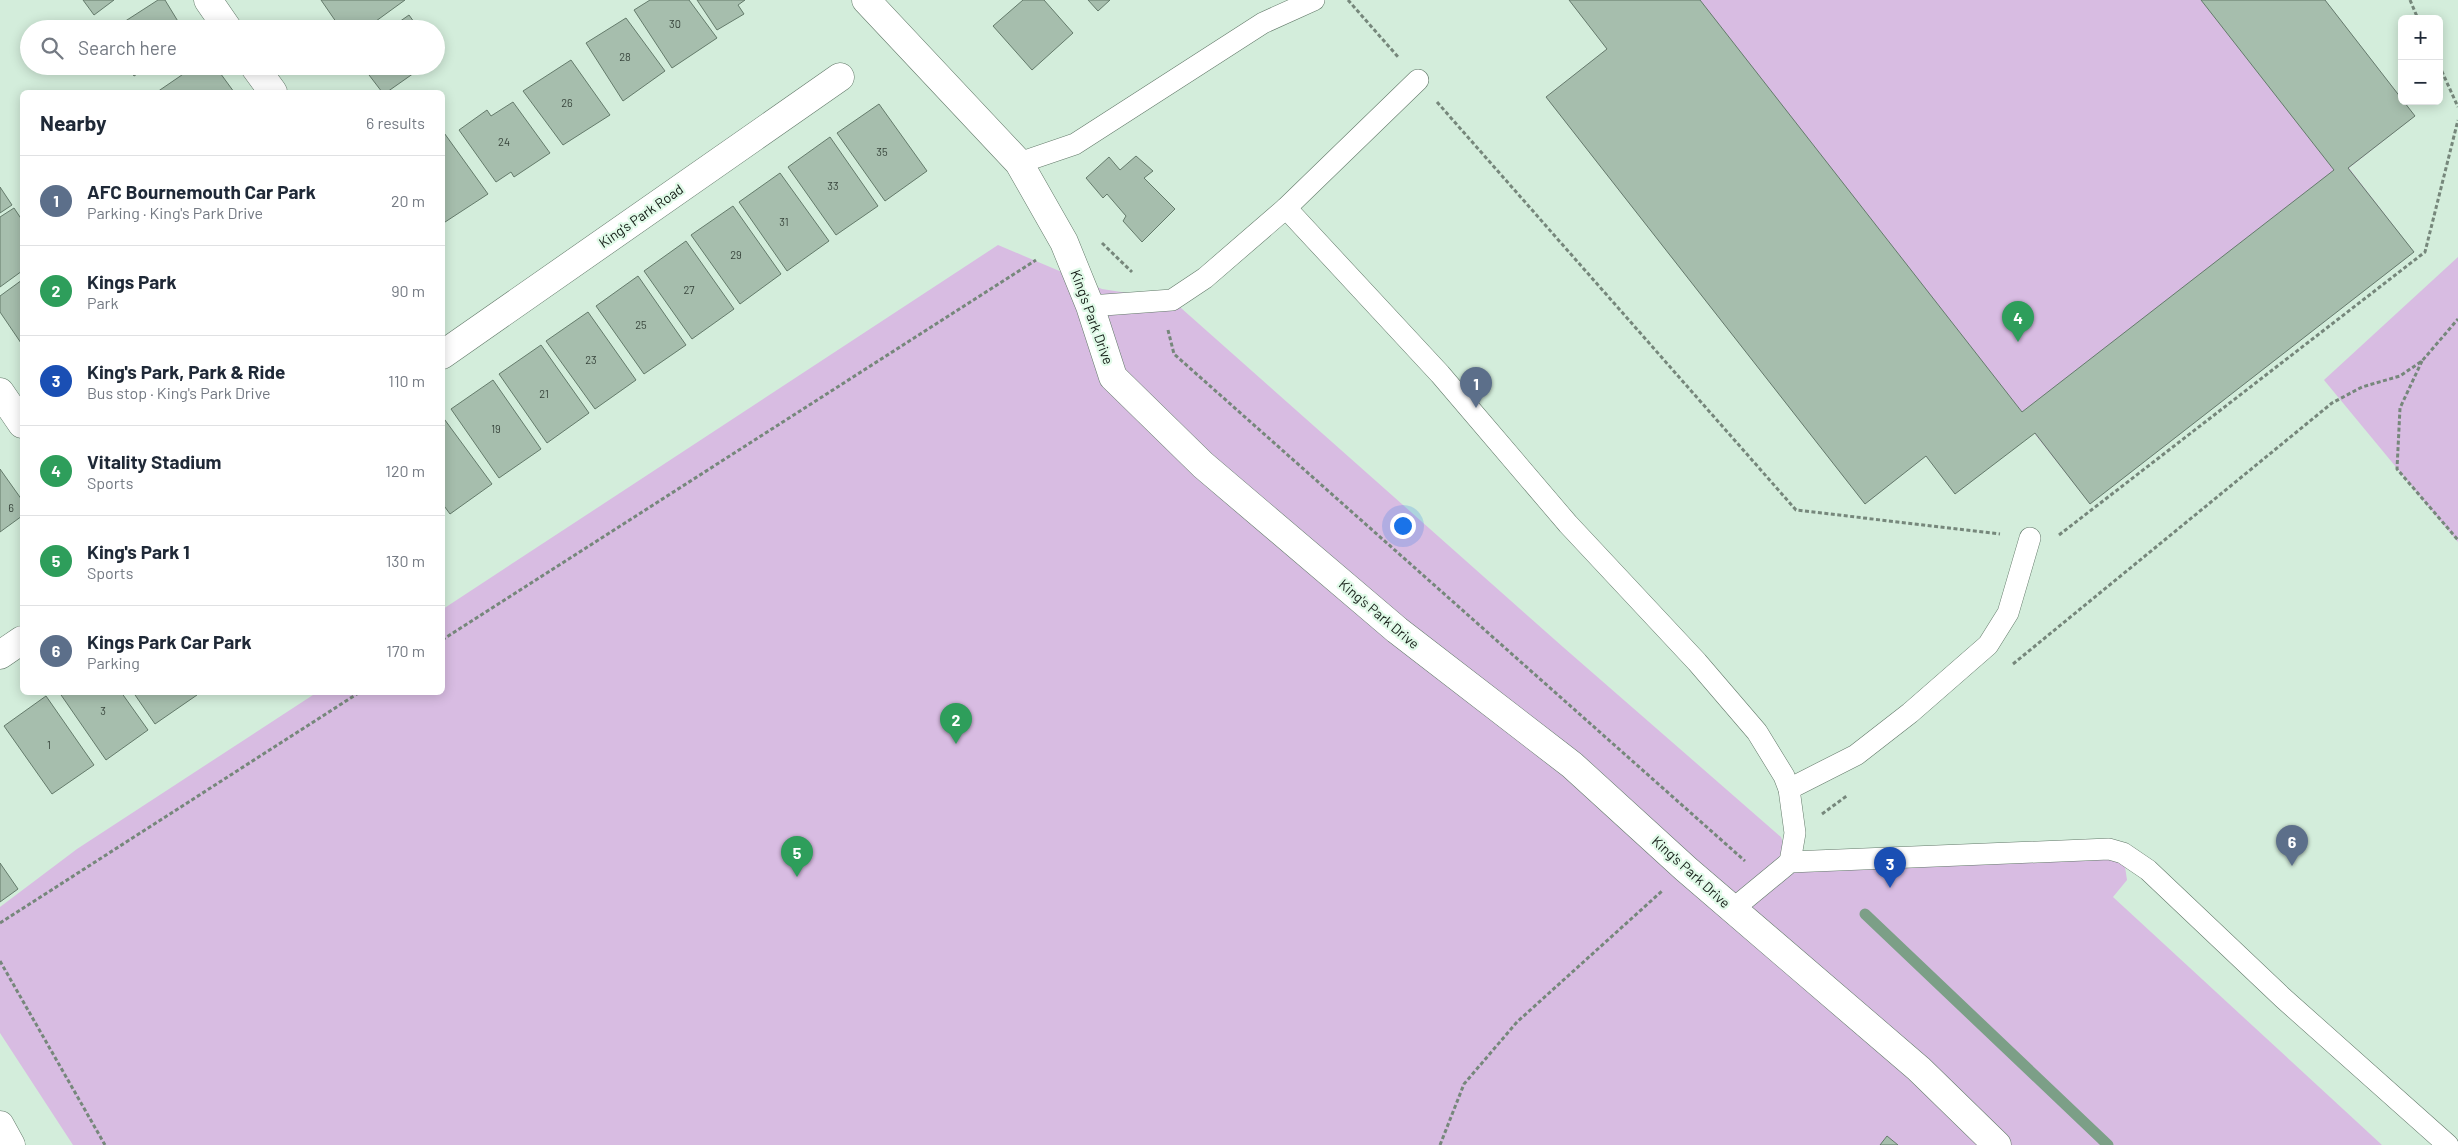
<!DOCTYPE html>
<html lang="en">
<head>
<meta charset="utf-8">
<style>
  body { margin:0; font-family:Barlow,sans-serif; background:#f6f6f7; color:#1f2937 }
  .controls { position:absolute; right:15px; top:15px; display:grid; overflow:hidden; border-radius:8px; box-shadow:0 2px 12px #0003 }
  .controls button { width:45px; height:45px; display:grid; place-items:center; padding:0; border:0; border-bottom:1px solid #e0e1e3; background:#fff; color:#1f2937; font:25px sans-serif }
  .you { position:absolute; left:1402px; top:525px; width:18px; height:18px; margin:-12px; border:4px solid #fff; border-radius:50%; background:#1a73e8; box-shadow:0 0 0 8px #1a73e833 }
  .badge { display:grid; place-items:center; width:32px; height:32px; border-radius:50%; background:#111827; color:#fff; font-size:16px; font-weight:700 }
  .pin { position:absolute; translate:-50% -41px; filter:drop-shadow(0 1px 2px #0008) }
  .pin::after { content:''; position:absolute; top:26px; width:18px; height:15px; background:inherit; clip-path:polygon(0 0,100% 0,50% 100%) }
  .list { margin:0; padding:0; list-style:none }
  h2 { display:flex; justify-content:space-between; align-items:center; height:65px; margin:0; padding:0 20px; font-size:21px }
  h2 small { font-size:16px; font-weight:400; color:#747a83 }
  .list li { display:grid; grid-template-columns:32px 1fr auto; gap:15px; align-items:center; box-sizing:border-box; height:90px; padding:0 20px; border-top:1px solid #e0e1e3 }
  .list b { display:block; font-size:19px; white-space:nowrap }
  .list p { margin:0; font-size:16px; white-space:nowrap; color:#747a83 }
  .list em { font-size:16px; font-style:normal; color:#747a83 }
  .icon { flex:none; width:28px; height:28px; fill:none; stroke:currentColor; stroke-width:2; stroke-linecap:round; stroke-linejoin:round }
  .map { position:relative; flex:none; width:2458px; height:1145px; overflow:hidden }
  .search { position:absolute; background:#fff; box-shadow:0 2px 12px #0003; left:20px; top:20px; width:425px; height:55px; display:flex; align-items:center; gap:12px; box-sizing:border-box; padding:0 18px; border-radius:28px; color:#747a83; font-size:19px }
  .panel { position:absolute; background:#fff; box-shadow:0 2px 12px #0003; left:20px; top:90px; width:425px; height:605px; border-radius:8px }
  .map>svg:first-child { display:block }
</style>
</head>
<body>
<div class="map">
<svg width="2458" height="1145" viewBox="0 0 2458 1145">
  <rect width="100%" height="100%" fill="#d3eddb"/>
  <g fill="#d8bce2">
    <polygon points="1569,0 2325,0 2415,116 2349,168 2414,252 2090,504 2034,433 1955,494 1926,456 1865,504 1546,97 1607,49"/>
    <polygon points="998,245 1102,289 1172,300 1563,647 1781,837 1790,862 2123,853 2127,880 2113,897 2382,1145 73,1145 0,1033 0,907 77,849 316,693 442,692 443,609"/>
    <polygon points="2458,257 2458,542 2324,380"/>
  </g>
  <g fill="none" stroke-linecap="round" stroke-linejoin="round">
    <polyline stroke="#7c9f87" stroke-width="11" points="1865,914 2108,1145"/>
  </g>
  <g fill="#a6bead" stroke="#647b6b">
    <polygon points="83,0 114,0 94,15"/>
    <polygon points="158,0 165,0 179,23 175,25 177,29 113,29"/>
    <polygon points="321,0 405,0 365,29 341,29"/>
    <polygon points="650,0 689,0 717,38 672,68 634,10"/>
    <polygon points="697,0 745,0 738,5 744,14 717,30"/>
    <polygon points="1023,0 1044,0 1073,33 1032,70 993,26"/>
    <polygon points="1088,0 1110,0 1098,11"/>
    <polygon points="1569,0 1700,0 2022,412 2334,170 2201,0 2325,0 2415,116 2348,168 2414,252 2090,504 2035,433 1955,494 1926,456 1865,504 1546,97 1607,49"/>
    <polygon points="409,15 419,29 389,29"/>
    <polygon points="626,18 665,71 623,101 586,43"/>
    <polygon points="571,60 610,115 563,145 523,91"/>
    <polygon points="127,66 150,66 134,76"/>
    <polygon points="195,66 215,66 234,92 157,92"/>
    <polygon points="424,66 387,92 382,92 366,71 373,66"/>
    <polygon points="513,102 550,153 514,177 511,172 496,182 459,130 487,110 491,116"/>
    <polygon points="879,104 927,171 885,201 837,133"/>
    <polygon points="442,130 488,194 442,224"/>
    <polygon points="830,137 878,206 836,235 788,167"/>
    <polygon points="1136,156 1153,171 1144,178 1175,209 1142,242 1123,221 1126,216 1107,194 1103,198 1086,178 1109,157 1120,170"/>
    <polygon points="780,173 829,241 787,271 739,202"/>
    <polygon points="0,187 12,205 0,213"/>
    <polygon points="733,206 781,274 740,304 691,235"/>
    <polygon points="14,208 22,220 22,271 0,287 0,217"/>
    <polygon points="686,241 734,309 692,339 644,271"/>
    <polygon points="638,276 686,345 644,374 596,306"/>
    <polygon points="22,280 22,342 21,343 0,312 0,296"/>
    <polygon points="588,312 636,380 595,409 546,341"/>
    <polygon points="541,345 589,413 547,443 499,374"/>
    <polygon points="493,380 541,449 499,478 451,409"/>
    <polygon points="442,416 492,484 450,514 442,503"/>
    <polygon points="0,469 22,500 22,516 0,532"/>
    <polygon points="59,692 121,692 148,730 106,760"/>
    <polygon points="133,692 196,692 197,695 155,724"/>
    <polygon points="46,696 94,765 52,794 4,726"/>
    <polygon points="0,863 18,889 0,902"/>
    <polygon points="1887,1136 1898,1145 1880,1145"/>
  </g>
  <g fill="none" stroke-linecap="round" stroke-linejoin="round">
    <defs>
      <g id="lane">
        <polyline points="1019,163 1075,144 1263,23 1314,0"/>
        <polyline points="1286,208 1418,80"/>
        <polyline points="1090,306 1172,300 1205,278 1286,208 1440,374 1568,524 1697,662 1757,732 1784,776 1789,789 1795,833 1790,862"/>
        <polyline points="1789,789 1856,755 1910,713 1988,645 2008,613 2030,538"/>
        <polyline points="1733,909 1790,862 2109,849 2123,853 2148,870 2283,998 2448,1145"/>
      </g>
      <g id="street">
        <polyline points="208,0 228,29"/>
        <polyline points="866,0 1019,163 1064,242 1090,306 1113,377 1203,465 1397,630 1572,765 1686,869 1919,1069 1997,1145"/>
        <polyline points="254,66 273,92"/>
        <polyline points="442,355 840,77"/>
        <polyline points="0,392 22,424"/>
        <polyline points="0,655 22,640"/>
      </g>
      <polyline id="primary" points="0,1125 11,1145"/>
    </defs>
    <use href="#lane" stroke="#627969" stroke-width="22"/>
    <use href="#street" stroke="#627969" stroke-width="29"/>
    <use href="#primary" stroke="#627969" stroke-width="29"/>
    <g stroke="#76877b" stroke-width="3" stroke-dasharray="4 2.5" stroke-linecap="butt">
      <polyline points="1348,0 1399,58"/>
      <polyline points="2410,0 2418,19"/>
      <polyline points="2439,65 2458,107"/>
      <polyline points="1437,102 1796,510 2000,534"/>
      <polyline points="1102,243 1132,272"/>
      <polyline points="1168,330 1174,354 1745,861"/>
      <polyline points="2422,361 2400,408 2397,469 2458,540"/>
      <polyline points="2059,535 2425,252 2458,120"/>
      <polyline points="442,640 1036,260"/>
      <polyline points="2013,664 2332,403 2362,387 2400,376 2422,361 2458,319"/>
      <polyline points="1822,814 1848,795"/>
      <polyline points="0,923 360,692"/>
      <polyline points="0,961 105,1145"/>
      <polyline points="1440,1145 1464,1084 1517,1022 1662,891"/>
    </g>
    <use href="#lane" stroke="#fff" stroke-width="21"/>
    <use href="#street" stroke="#fff" stroke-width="28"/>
    <use href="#primary" stroke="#fff" stroke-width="28"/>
  </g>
  <g text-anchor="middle" stroke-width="4.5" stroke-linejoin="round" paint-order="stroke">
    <g font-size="11" fill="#38453c">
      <text x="675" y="28">30</text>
      <text x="625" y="61">28</text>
      <text x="567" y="107">26</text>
      <text x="504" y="146">24</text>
      <text x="882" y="156">35</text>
      <text x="833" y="190">33</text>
      <text x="784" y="226">31</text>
      <text x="736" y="259">29</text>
      <text x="689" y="294">27</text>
      <text x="641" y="329">25</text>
      <text x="591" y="364">23</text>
      <text x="544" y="398">21</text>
      <text x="496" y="433">19</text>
      <text x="11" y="512">6</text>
      <text x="103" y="715">3</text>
      <text x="49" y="749">1</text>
    </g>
    <g font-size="14" fill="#141d16" stroke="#e0fae8">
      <text transform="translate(641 216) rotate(-35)" y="5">King's Park Road</text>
      <text transform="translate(1092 317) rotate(70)" y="5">King's Park Drive</text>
      <text transform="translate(1379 614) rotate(40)" y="5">King's Park Drive</text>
      <text transform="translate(1691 872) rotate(42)" y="5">King's Park Drive</text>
    </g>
  </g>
</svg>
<div class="controls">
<button>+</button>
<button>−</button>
</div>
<div class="you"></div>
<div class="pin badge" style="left:1476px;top:408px;background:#5c6f8a">1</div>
<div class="pin badge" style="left:956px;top:744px;background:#2e9e5b">2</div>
<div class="pin badge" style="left:1890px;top:888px;background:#1a4fb4">3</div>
<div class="pin badge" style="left:2018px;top:342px;background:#2e9e5b">4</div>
<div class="pin badge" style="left:797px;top:877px;background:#2e9e5b">5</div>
<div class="pin badge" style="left:2292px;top:866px;background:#5c6f8a">6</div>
<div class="search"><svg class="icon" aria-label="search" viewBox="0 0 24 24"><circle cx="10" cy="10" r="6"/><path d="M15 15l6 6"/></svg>Search here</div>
<section class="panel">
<h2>Nearby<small>6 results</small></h2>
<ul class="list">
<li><span class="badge" style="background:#5c6f8a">1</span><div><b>AFC Bournemouth Car Park</b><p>Parking · King's Park Drive</p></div><em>20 m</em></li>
<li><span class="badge" style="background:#2e9e5b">2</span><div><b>Kings Park</b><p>Park</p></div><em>90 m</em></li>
<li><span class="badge" style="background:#1a4fb4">3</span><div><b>King's Park, Park &amp; Ride</b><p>Bus stop · King's Park Drive</p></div><em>110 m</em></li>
<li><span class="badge" style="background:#2e9e5b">4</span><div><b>Vitality Stadium</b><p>Sports</p></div><em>120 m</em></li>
<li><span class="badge" style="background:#2e9e5b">5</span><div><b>King's Park 1</b><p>Sports</p></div><em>130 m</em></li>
<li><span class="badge" style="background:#5c6f8a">6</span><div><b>Kings Park Car Park</b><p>Parking</p></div><em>170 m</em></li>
</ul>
</section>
</div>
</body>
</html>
